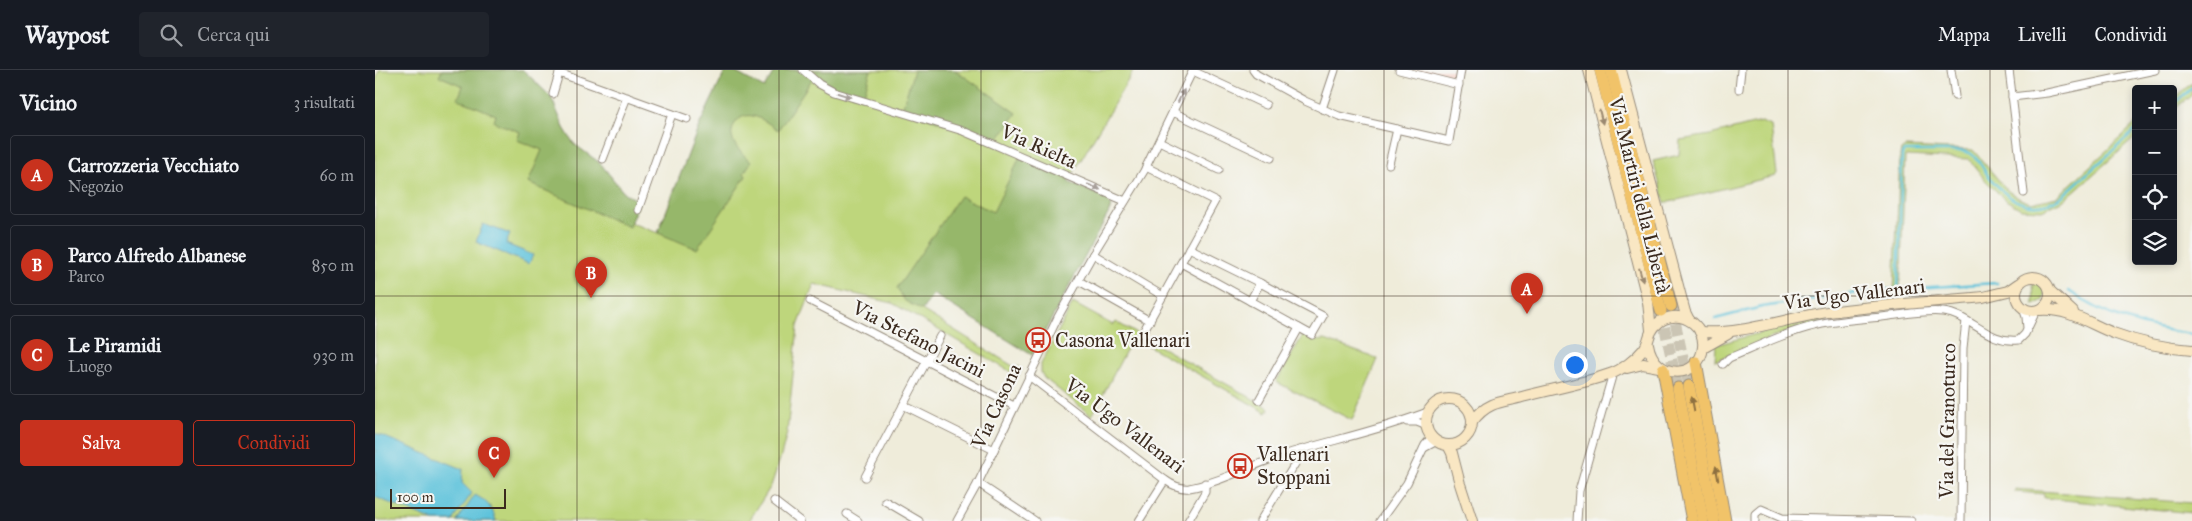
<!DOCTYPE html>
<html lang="it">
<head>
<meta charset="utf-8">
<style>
  body { margin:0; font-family:"IM FELL Great Primer",serif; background:#20242c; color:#f1f3f6 }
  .controls { position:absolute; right:15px; top:15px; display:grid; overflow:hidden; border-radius:5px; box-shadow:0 2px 8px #0003 }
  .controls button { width:45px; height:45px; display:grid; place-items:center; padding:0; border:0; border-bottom:1px solid #363941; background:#171b24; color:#f1f3f6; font:25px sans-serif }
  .scale { position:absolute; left:15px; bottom:12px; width:116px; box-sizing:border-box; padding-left:5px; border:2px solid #3b2a1e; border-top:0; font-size:14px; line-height:18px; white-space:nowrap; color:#3b2a1e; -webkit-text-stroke:4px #f6f6f2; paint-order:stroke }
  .you { position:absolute; left:1199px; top:294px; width:18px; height:18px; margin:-12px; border:4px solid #fff; border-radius:50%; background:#1a73e8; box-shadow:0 0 0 8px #1a73e833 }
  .badge { display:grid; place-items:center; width:32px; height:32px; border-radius:50%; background:#c8321e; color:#fff; font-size:16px; font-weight:700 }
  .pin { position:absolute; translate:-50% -41px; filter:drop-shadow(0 1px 2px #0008) }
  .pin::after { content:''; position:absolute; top:26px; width:18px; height:15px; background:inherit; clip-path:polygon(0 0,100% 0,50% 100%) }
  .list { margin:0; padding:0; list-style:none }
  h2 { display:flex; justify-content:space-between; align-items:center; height:65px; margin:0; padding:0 20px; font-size:21px }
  h2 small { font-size:16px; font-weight:400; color:#9ea1a6 }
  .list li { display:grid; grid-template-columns:32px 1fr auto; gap:15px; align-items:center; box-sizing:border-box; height:80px; margin:0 10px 10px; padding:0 10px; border:1px solid #363941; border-radius:5px }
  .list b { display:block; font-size:19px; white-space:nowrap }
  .list p { margin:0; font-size:16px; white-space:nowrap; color:#9ea1a6 }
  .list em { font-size:16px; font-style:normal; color:#9ea1a6 }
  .actions { display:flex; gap:10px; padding:15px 20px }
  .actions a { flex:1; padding:11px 0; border:1px solid #c8321e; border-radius:5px; text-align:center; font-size:18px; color:#c8321e }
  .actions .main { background:#c8321e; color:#fff }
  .icon { flex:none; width:28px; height:28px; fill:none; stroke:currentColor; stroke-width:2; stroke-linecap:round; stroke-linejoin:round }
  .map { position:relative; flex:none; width:1817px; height:451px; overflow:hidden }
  header { display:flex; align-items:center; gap:30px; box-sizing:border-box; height:70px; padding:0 25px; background:#171b24; border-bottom:1px solid #363941 }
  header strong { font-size:24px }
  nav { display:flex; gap:28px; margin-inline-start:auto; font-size:18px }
  .search { width:350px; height:45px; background:#20242c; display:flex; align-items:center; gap:12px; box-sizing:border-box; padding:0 18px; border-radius:5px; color:#9ea1a6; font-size:19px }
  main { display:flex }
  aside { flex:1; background:#171b24 }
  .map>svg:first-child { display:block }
</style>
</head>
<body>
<header>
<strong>Waypost</strong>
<div class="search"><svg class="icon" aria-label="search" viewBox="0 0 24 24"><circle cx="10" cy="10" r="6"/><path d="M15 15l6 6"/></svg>Cerca qui</div>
<nav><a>Mappa</a><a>Livelli</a><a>Condividi</a></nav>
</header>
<main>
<aside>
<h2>Vicino<small>3 risultati</small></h2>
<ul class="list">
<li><span class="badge">A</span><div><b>Carrozzeria Vecchiato</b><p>Negozio</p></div><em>60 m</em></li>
<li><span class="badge">B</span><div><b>Parco Alfredo Albanese</b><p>Parco</p></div><em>850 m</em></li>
<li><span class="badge">C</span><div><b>Le Piramidi</b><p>Luogo</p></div><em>930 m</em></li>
</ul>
<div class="actions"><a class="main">Salva</a><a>Condividi</a></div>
</aside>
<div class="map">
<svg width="1817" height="451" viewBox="0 0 1817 451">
  <rect width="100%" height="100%" fill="#f6f6f2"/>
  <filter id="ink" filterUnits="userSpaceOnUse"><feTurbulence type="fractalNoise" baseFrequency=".02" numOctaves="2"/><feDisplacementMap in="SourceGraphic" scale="10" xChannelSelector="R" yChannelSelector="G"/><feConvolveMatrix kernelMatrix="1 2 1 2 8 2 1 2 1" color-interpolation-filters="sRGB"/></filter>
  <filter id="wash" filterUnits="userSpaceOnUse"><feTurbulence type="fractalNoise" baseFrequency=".0096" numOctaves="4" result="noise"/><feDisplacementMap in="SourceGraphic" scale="20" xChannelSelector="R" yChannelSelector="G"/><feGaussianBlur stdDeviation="1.12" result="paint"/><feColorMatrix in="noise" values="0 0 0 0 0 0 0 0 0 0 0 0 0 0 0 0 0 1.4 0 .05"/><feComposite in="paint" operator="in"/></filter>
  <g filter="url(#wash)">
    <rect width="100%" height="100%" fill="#efecda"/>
    <polygon fill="#f7d1c7" points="1037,0 1079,0 1078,10"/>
    <g fill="#bed67b" stroke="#7c804c">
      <polygon points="4,0 148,0 176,27 189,58 199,74 225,93 249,123 264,131 256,153 283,163 324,56 351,0 356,0 389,18 400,0 759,0 693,112 731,128 736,135 735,140 657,285 558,224 547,240 641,298 643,296 647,299 643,306 517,233 439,214 423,256 412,363 406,386 396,416 374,451 4,451 0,449 0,14"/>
      <polygon points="1817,13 1817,25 1798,40 1798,28"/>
      <polygon points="1386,52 1396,56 1402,104 1400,106 1290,133 1278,91 1304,85 1305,70 1335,65"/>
      <polygon points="1761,53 1761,67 1689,130 1667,140 1646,139 1629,129 1610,110 1594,89 1530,86 1525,223 1519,223 1525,85 1526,80 1530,77 1598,80 1633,121 1645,129 1656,133 1682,127"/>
      <polygon points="1658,212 1667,216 1670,222 1668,230 1659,235"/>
      <polygon points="698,233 738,255 741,252 889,335 894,338 892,343 758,267 717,346 669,308 666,302 666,294"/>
      <polygon points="1455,248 1452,251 1403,265 1340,291 1341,275 1399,259"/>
      <polygon points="928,265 939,271 950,270 1003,289 977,350 901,312"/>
      <polygon points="1640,419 1817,433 1817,443 1669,428 1669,424 1640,422"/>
    </g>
    <g fill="#96b76b" stroke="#687044">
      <polygon points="67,0 148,0 176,27 189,58 199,74 225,93 249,123 264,131 254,157 153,113 167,80 142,70 145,62 119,52 121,45 83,29 88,16 64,6"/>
      <path d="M351,0H356L389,18L400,0H496L488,27L461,18L440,5L403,60C391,52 374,37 361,52C358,56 356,62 357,67C359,77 369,85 376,92L369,103L371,106L322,179L283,163L324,56Z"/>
      <polygon points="539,0 580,0 642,43 622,71 527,39"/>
      <polygon points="646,85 696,107 693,112 731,128 736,135 733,144 657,285 558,224 547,240 530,231 522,218 585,126 618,142"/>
    </g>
    <g fill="#5ec3db" stroke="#4c767c">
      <polygon points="108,154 135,164 131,174 158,185 154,194 101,172"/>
      <polygon points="0,363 88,399 87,413 97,423 78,451 59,451 0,427"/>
      <path d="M100,425C112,431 118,438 121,451H82Z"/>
    </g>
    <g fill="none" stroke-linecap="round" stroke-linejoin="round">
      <g stroke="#5ec3db" stroke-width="2.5">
        <polyline points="1798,34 1817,18"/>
        <path d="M1523,217L1527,84L1529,81H1587L1595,83C1602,87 1607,97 1612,104C1632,130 1655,146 1686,127L1761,60"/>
        <polyline points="1507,220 1622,213"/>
        <path d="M1694,221C1731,248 1772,258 1817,264"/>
        <polyline points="1340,249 1387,237 1494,221"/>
      </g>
    </g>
  </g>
  <g filter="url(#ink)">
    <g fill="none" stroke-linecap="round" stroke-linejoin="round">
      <g stroke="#cbc5b4" stroke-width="11" stroke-dasharray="11 5.5" stroke-linecap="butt">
        <polyline points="1297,237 1314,316"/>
        <polyline points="1286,241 1303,318"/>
      </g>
      <defs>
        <g id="street">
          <polyline points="428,0 444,14 459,22 588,61 750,131"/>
          <polyline points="878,0 881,4 930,31 964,46 1074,71 1086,0"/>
          <polyline points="1024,0 1084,15"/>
          <polyline points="1576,0 1580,26"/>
          <polyline points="1634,0 1649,123"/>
          <polyline points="818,1 891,35"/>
          <polyline points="184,3 312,49"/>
          <polyline points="1364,19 1366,0"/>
          <polyline points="178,24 185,0"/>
          <polyline points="1637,27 1672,23 1780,0"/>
          <polyline points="947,39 960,0"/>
          <polyline points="798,42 896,88"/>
          <polyline points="784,71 844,100"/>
          <polyline points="228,89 252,27"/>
          <polyline points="1014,94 1022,59"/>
          <polyline points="263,140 297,44"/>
          <polyline points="814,178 885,213 875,231"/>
          <polyline points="718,184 788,226"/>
          <polyline points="806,193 937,265 948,246 885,213"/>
          <polyline points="704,211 775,251"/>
          <polyline points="435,231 639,336"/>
          <polyline points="1648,238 1651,247 1652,258"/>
          <polyline points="767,264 840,131 771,97"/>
          <path d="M1348,294L1354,288C1383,276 1412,262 1443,255C1466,250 1491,249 1515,246C1532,244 1551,240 1568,242C1596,245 1613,274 1644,270L1650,264L1661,241"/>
          <path d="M654,306L790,410C797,415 805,419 814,418C844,413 879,394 908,385C957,370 1007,360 1055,341"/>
          <polyline points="884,330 924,258"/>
          <polyline points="528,335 619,380"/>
          <polyline points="1032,352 1042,352 1052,356"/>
          <polyline points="1049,378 1062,371"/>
          <polyline points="490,407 565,266"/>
          <polyline points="603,413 660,451"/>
          <polyline points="399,431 425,451"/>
          <polyline points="510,431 544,451"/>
          <polyline points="472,444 483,451"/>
          <polyline points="582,451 603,413 683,247 718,184 769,101 818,0"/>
          <polyline points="764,451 790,410"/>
          <polyline points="813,451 830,422 830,413"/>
          <polyline points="885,451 923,389 925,380"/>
          <polyline points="1005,451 1032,413 1050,375 1057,367"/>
          <polyline points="1202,451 1204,421 1238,303"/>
          <polyline points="1380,451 1380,444 1386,439 1407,448 1536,451"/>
          <polyline points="1586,451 1588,278 1591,251"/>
        </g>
        <g id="secondary">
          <polyline points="1214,0 1273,232 1276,260"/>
          <polyline points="1246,0 1310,242 1314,250"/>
          <circle cx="1658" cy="224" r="17"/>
          <polyline points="1675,221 1698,242"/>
          <path d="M1665,240C1693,238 1713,253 1738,263C1762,272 1790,278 1817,280"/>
          <path d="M1325,262C1367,265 1411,248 1453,242C1504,235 1557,232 1608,227L1633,221L1643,214"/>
          <polyline points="1328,278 1353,264"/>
          <polyline points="1252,298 1268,294 1284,297"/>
          <circle cx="1074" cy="352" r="23"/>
          <path d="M1097,352C1103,344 1108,339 1117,335C1126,331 1137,330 1147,327C1176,319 1207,314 1235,304C1247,300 1261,289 1269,279C1273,274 1273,268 1276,262C1284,246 1304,242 1318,253C1325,259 1329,268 1328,277C1325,310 1279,311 1273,274"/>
          <polyline points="1073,375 1077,383 1085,414 1097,451"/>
        </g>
        <g id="primary">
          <polyline points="1225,0 1286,241"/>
          <polyline points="1236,0 1296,236"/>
          <polyline points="1321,292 1350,451"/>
          <polyline points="1288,299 1317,451"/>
          <polyline points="1314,316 1339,451"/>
          <polyline points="1303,318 1328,451"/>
        </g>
      </defs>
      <use href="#street" stroke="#958b7c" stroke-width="9"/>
      <use href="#secondary" stroke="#958b7c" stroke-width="12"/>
      <use href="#primary" stroke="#958b7c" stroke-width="13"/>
      <use href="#street" stroke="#fff" stroke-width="7"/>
      <use href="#secondary" stroke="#f9e7c3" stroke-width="10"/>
      <use href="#primary" stroke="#f1c369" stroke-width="11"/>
    </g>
    <defs><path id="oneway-solid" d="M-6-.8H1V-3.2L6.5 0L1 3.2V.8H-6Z" transform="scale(1.25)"/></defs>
    <g fill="#a79f9a">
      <use href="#oneway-solid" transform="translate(469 25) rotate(17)"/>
      <use href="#oneway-solid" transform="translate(806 26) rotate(-64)"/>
      <use href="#oneway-solid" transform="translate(719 117) rotate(23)"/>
    </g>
    <g fill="#9a8870">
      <use href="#oneway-solid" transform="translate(1226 47) rotate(76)"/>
      <use href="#oneway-solid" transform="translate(1266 205) rotate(75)"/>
    </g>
    <g fill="#8d6f40">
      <use href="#oneway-solid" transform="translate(1318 334) rotate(-101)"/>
      <use href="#oneway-solid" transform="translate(1342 403) rotate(-100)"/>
    </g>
  </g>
  <path fill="none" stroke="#3b2a1e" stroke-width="1" stroke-opacity="0.55" d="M202,0V451M404,0V451M606,0V451M808,0V451M1009,0V451M1211,0V451M1413,0V451M1615,0V451M0,226H1817"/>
  <defs>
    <symbol id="bus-ring" viewBox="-11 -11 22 22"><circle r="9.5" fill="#f6f6f2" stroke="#c8321e" stroke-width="1.5"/><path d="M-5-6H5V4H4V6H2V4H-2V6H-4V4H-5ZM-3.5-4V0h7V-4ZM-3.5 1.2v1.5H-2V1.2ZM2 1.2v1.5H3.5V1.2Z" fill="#c8321e"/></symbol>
  </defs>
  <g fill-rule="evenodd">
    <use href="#bus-ring" x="649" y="256" width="28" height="28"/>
    <use href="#bus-ring" x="851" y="382" width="28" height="28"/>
  </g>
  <g text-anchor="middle" stroke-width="4.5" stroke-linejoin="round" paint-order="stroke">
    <g font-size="20" fill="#3b2a1e" stroke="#f6f6f2">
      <text transform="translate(664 76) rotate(24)" y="7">Via Rielta</text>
      <text transform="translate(1265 125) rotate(76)" y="7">Via Martiri della Libertà</text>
      <text transform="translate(1479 224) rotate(-7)" y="7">Via Ugo Vallenari</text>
      <text transform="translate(544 269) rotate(27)" y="7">Via Stefano Jacini</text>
      <text transform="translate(621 336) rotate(-65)" y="7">Via Casona</text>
      <text transform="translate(1572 351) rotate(-89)" y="7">Via del Granoturco</text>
      <text transform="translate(750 355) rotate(37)" y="7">Via Ugo Vallenari</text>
    </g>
    <g font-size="20" fill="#3b2a1e" stroke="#f6f6f2" text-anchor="start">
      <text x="680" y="277">Casona Vallenari</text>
      <text x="882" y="391">Vallenari<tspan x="882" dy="23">Stoppani</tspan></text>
    </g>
  </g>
</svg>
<div class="controls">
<button>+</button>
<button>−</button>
<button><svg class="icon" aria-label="locate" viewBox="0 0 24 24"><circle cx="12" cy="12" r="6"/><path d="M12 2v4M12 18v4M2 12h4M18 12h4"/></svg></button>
<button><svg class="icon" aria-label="layers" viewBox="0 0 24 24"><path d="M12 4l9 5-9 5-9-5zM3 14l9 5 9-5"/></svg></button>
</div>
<div class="scale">100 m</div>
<div class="you"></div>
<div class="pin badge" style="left:1152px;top:244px">A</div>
<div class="pin badge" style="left:216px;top:228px">B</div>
<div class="pin badge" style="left:119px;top:408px">C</div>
</div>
</main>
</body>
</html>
